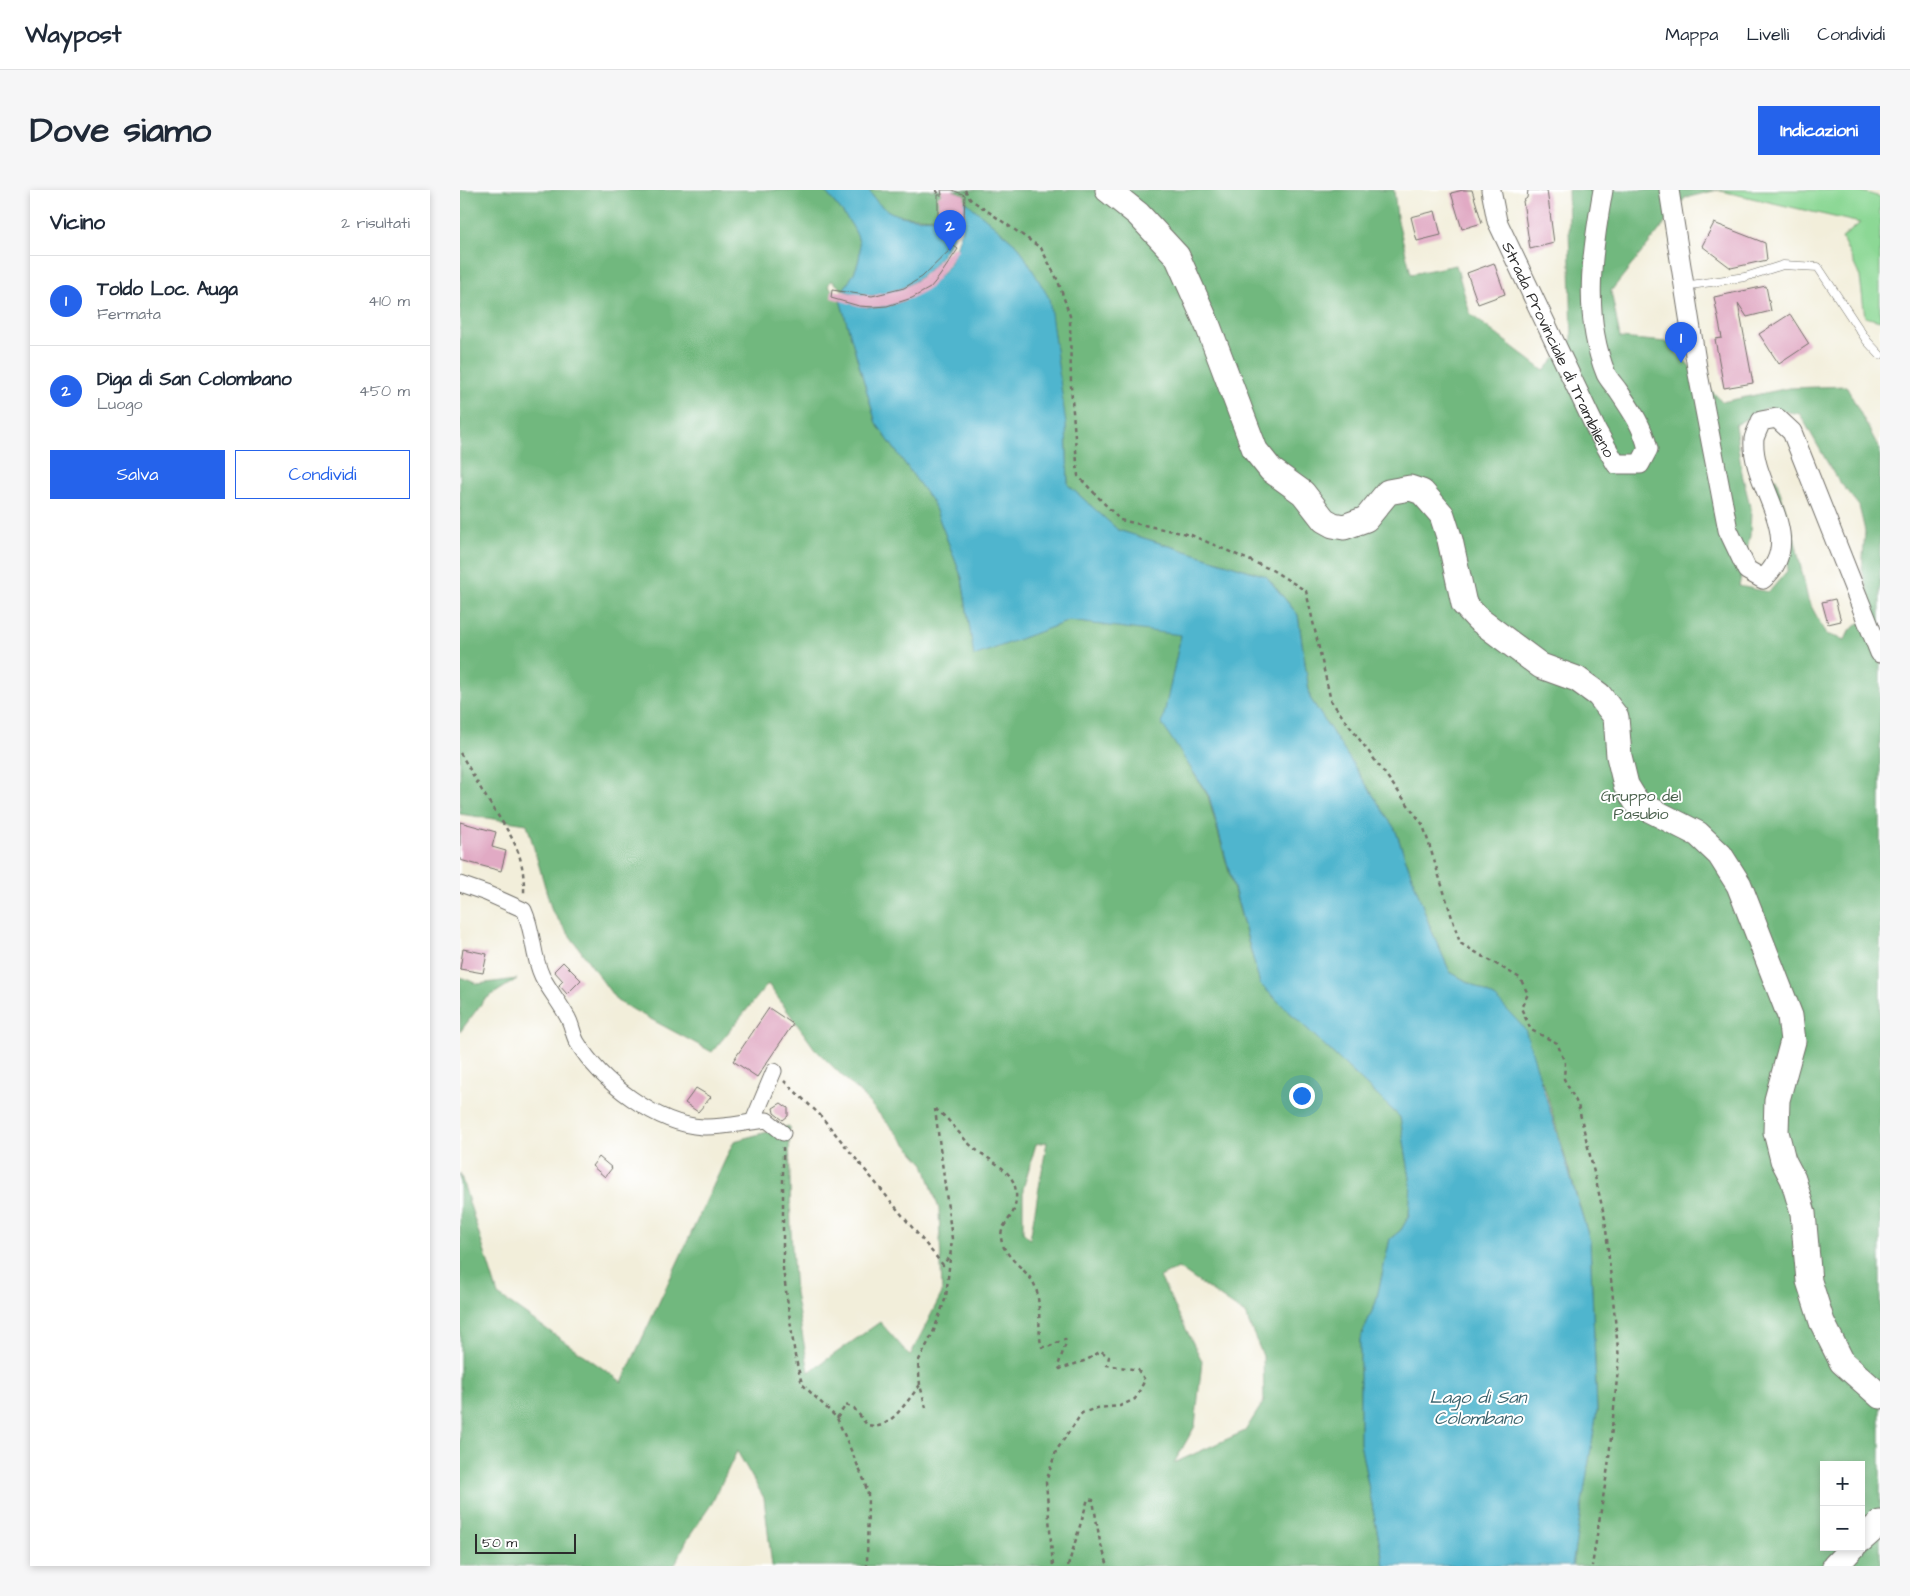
<!DOCTYPE html>
<html lang="it">
<head>
<meta charset="utf-8">
<style>
  body { margin:0; font-family:"Architects Daughter",sans-serif; background:#f6f6f7; color:#1f2937 }
  .controls { position:absolute; right:15px; bottom:15px; display:grid; overflow:hidden; border-radius:0px; box-shadow:0 2px 8px #0003 }
  .controls button { width:45px; height:45px; display:grid; place-items:center; padding:0; border:0; border-bottom:1px solid #e0e1e3; background:#fff; color:#1f2937; font:25px sans-serif }
  .scale { position:absolute; left:15px; bottom:12px; width:101px; box-sizing:border-box; padding-left:5px; border:2px solid #2b2b2b; border-top:0; font-size:14px; line-height:18px; white-space:nowrap; color:#2b2b2b; -webkit-text-stroke:4px #fff; paint-order:stroke }
  .you { position:absolute; left:841px; top:905px; width:18px; height:18px; margin:-12px; border:4px solid #fff; border-radius:50%; background:#1a73e8; box-shadow:0 0 0 8px #1a73e833 }
  .badge { display:grid; place-items:center; width:32px; height:32px; border-radius:50%; background:#2563eb; color:#fff; font-size:16px; font-weight:700 }
  .pin { position:absolute; translate:-50% -41px; filter:drop-shadow(0 1px 2px #0008) }
  .pin::after { content:''; position:absolute; top:26px; width:18px; height:15px; background:inherit; clip-path:polygon(0 0,100% 0,50% 100%) }
  .list { margin:0; padding:0; list-style:none }
  h2 { display:flex; justify-content:space-between; align-items:center; height:65px; margin:0; padding:0 20px; font-size:21px }
  h2 small { font-size:16px; font-weight:400; color:#747a83 }
  .list li { display:grid; grid-template-columns:32px 1fr auto; gap:15px; align-items:center; box-sizing:border-box; height:90px; padding:0 20px; border-top:1px solid #e0e1e3 }
  .list b { display:block; font-size:19px; white-space:nowrap }
  .list p { margin:0; font-size:16px; white-space:nowrap; color:#747a83 }
  .list em { font-size:16px; font-style:normal; color:#747a83 }
  .actions { display:flex; gap:10px; padding:15px 20px }
  .actions a { flex:1; padding:11px 0; border:1px solid #2563eb; border-radius:0px; text-align:center; font-size:18px; color:#2563eb }
  .actions .main { background:#2563eb; color:#fff }
  .map { position:relative; flex:none; width:1420px; height:1376px; overflow:hidden; border-radius:0px }
  header { display:flex; align-items:center; gap:30px; box-sizing:border-box; height:70px; padding:0 25px; background:#fff; border-bottom:1px solid #e0e1e3 }
  header strong { font-size:24px }
  nav { display:flex; gap:28px; margin-inline-start:auto; font-size:18px }
  .intro { display:flex; align-items:center; justify-content:space-between; box-sizing:border-box; height:120px; padding:0 30px }
  h1 { margin:0; font-size:35px }
  .button { padding:12px 22px; border-radius:0px; background:#2563eb; color:#fff; font-size:18px; font-weight:700 }
  main { display:flex; gap:30px; padding:0 30px }
  aside { flex:1; background:#fff; border-radius:0px; box-shadow:0 2px 8px #0003 }
  .map>svg:first-child { display:block }
</style>
</head>
<body>
<header>
<strong>Waypost</strong>
<nav><a>Mappa</a><a>Livelli</a><a>Condividi</a></nav>
</header>
<div class="intro"><h1>Dove siamo</h1><a class="button">Indicazioni</a></div>
<main>
<aside>
<h2>Vicino<small>2 risultati</small></h2>
<ul class="list">
<li><span class="badge">1</span><div><b>Toldo Loc. Auga</b><p>Fermata</p></div><em>410 m</em></li>
<li><span class="badge">2</span><div><b>Diga di San Colombano</b><p>Luogo</p></div><em>450 m</em></li>
</ul>
<div class="actions"><a class="main">Salva</a><a>Condividi</a></div>
</aside>
<div class="map">
<svg width="1420" height="1376" viewBox="0 0 1420 1376">
  <rect width="100%" height="100%" fill="#fff"/>
  <filter id="ink" filterUnits="userSpaceOnUse"><feTurbulence type="fractalNoise" baseFrequency=".02" numOctaves="2"/><feDisplacementMap in="SourceGraphic" scale="10" xChannelSelector="R" yChannelSelector="G"/><feConvolveMatrix kernelMatrix="1 2 1 2 8 2 1 2 1" color-interpolation-filters="sRGB"/></filter>
  <filter id="wash" filterUnits="userSpaceOnUse"><feTurbulence type="fractalNoise" baseFrequency=".0096" numOctaves="4" result="noise"/><feDisplacementMap in="SourceGraphic" scale="20" xChannelSelector="R" yChannelSelector="G"/><feGaussianBlur stdDeviation="1.12" result="paint"/><feColorMatrix in="noise" values="0 0 0 0 0 0 0 0 0 0 0 0 0 0 0 0 0 1.4 0 .05"/><feComposite in="paint" operator="in"/></filter>
  <g filter="url(#wash)">
    <rect width="100%" height="100%" fill="#f2eeda"/>
    <polygon fill="#8cd895" stroke="#5c8260" points="1257,0 1397,0 1420,7 1420,131 1405,127 1400,87 1382,48 1400,33"/>
    <g fill="#71b87e" stroke="#4e7254" fill-rule="evenodd">
      <path d="M0,0H364C394,37 417,55 383,100L371,90L368,96L379,106L416,233L473,313L502,388L514,465L609,431L721,444L703,534L748,606L800,794L940,927L951,994L949,1026L941,1040L930,1049L916,1112L900,1149V1253L924,1376H312L304,1308L277,1261L252,1313L227,1350L214,1376H0V983L38,1105L162,1192L274,951L329,936L331,1042L335,1103L349,1182L420,1132L450,1166L482,1103L479,1019L464,974L404,907L355,859L308,794L252,862L157,811L92,721L67,634L0,624ZM587,952L570,1049L563,1042V999L576,954ZM718,1078L785,1124L803,1166L804,1211L785,1241L714,1273L735,1236L742,1171L700,1087Z"/>
      <path d="M409,0H481L478,28C448,26 425,31 409,0Z"/>
      <path d="M492,0H934L937,27L951,84L996,75L1010,124L1084,181L1112,149L1108,0H1257L1225,8L1151,101L1160,148L1207,152L1262,212L1329,198L1386,196L1420,260V1376H1112L1137,1221L1130,1051L1084,895L1036,808L990,782L970,737L935,639L850,508L838,425L806,386L658,340L608,295L606,234L559,57L505,11V5ZM1306,218L1340,224L1375,286L1399,316L1405,341L1402,380L1414,423L1389,441L1385,450L1366,444L1348,410L1334,346L1316,289L1312,290L1329,363L1327,381L1309,402L1279,396L1290,346L1291,320L1282,284L1275,235ZM1364,1275H1401V1357H1364Z"/>
      <polygon points="0,787 18,794 57,789 24,810 0,842"/>
    </g>
    <g fill="#50b5ce" stroke="#3e707c">
      <path d="M364,0H409C427,35 461,27 495,29C497,41 492,50 485,61C464,93 421,117 383,100C417,55 394,37 364,0Z"/>
      <path d="M505,11L559,57L589,108L606,234L608,295L658,340L806,386L838,425L850,508L935,639L970,737L990,782L1036,808L1065,839L1130,1051L1137,1221L1112,1376H924L900,1253V1149L916,1112L930,1049L941,1040L949,1026L951,994L940,927L800,794L749,606L702,534L721,445L609,431L514,466L502,388L473,313L416,233L379,106C395,118 415,120 434,114C487,97 501,63 505,11Z"/>
    </g>
    <g id="blocks">
      <g fill="#e1aac4">
        <polygon points="481,0 492,0 505,5 504,29 478,28 478,5 482,5"/>
        <polygon points="1003,0 1012,0 1022,33 1002,39 991,3"/>
        <polygon points="1068,0 1087,0 1094,53 1070,59 1063,11 1067,8"/>
        <polygon points="975,21 981,45 957,51 951,27"/>
        <polygon points="1254,33 1305,53 1307,70 1271,78 1242,56"/>
        <polygon points="494,56 498,59 479,87 470,98 452,108 427,116 414,117 399,116 371,108 372,100 412,106 444,98 462,87"/>
        <polygon points="1034,73 1045,104 1018,114 1007,83"/>
        <polygon points="1306,96 1311,121 1287,127 1278,113 1293,193 1264,198 1255,149 1262,148 1254,107"/>
        <polygon points="1330,124 1349,154 1319,174 1299,144"/>
        <polygon points="1375,409 1381,431 1368,434 1362,412"/>
        <polygon points="0,632 36,642 32,657 46,661 41,681 0,670"/>
        <polygon points="3,759 27,764 23,783 0,779"/>
        <polygon points="103,772 121,790 107,804 99,795 103,791 94,781"/>
        <polygon points="309,818 333,834 297,887 273,871"/>
        <polygon points="236,898 251,907 238,922 225,913"/>
        <polygon points="321,913 328,918 328,926 323,930 314,923 313,918"/>
        <polygon points="139,967 152,978 145,987 132,976"/>
      </g>
    </g>
  </g>
  <g filter="url(#ink)">
    <use href="#blocks" fill-opacity="0" stroke="#716f68" stroke-width="1"/>
    <g fill="none" stroke-linecap="round" stroke-linejoin="round">
      <defs>
        <polyline id="service" points="1224,96 1285,87 1323,75 1358,77 1407,151 1420,165"/>
        <g id="minor">
          <path d="M0,694L26,703L64,720C74,742 72,765 82,786C89,800 100,813 108,828C112,835 113,845 117,852C141,892 196,934 243,937C264,938 286,932 307,930L323,943"/>
          <polyline points="293,931 314,881"/>
        </g>
        <g id="tertiary">
          <path id="s1" d="M1031,0L1037,31L1137,241L1156,274H1180L1188,259C1183,237 1172,221 1159,202C1155,196 1149,190 1146,184C1122,125 1132,61 1143,0"/>
          <path d="M1209,0L1238,184L1268,340L1287,380L1303,389C1349,348 1290,296 1294,249C1295,244 1299,237 1301,231L1317,228L1332,242L1420,463"/>
        </g>
        <g id="primary">
          <polyline points="648,0 678,24 717,66 748,136 795,260 811,280 843,303 864,330 873,335 884,337 906,329 928,302 950,298 962,302 982,325 990,350 1004,414 1018,429 1081,476 1117,489 1139,505 1156,527 1159,566 1166,595 1177,613 1238,644 1260,665 1279,695 1330,826 1333,851 1317,910 1316,942 1323,970 1333,989 1343,1023 1349,1091 1362,1132 1382,1172 1420,1206"/>
          <polyline points="1401,1350 1420,1333"/>
          <polyline points="1375,1376 1393,1357"/>
        </g>
      </defs>
      <use href="#service" stroke="#716f68" stroke-width="9"/>
      <use href="#minor" stroke="#716f68" stroke-width="17"/>
      <use href="#tertiary" stroke="#716f68" stroke-width="21"/>
      <use href="#primary" stroke="#716f68" stroke-width="27"/>
      <g stroke="#716f68" stroke-width="2.5" stroke-dasharray="4 4" stroke-linecap="butt">
        <polyline points="476,0 479,5"/>
        <polyline points="505,0 510,9 581,58 598,91 610,126 611,196 618,286 660,330 731,345 812,380 846,401 871,511 963,635 1000,753 1060,788 1068,804 1061,818 1071,840 1097,853 1105,873 1104,889 1118,915 1145,1029 1159,1169 1148,1277 1132,1376"/>
        <path d="M0,563C9,577 17,593 26,607C49,644 65,658 64,705"/>
        <polyline points="324,891 360,925 483,1075 491,1064"/>
        <path d="M475,919C491,929 500,947 515,959C536,975 562,983 555,1016C553,1028 541,1034 541,1047C542,1067 568,1079 575,1096C582,1112 577,1145 582,1157H588L605,1149L606,1153L598,1176L600,1179L627,1170L641,1161L649,1167L647,1175L678,1180L685,1190L675,1209L660,1216L637,1218L622,1223L596,1261L586,1292L593,1376"/>
        <polyline points="323,957 323,1079 335,1166 342,1194 377,1228 404,1290 408,1304 407,1376"/>
        <polyline points="466,1218 460,1195 458,1172 473,1143 486,1107 492,1049 475,919"/>
        <path d="M377,1228L386,1215L394,1218L407,1235C410,1235 415,1237 418,1236C433,1234 451,1206 460,1195"/>
        <polyline points="608,1376 628,1309 633,1310 640,1352 648,1376"/>
      </g>
      <use href="#service" stroke="#fff" stroke-width="8"/>
      <use href="#minor" stroke="#fff" stroke-width="15"/>
      <use href="#tertiary" stroke="#fff" stroke-width="19"/>
      <use href="#primary" stroke="#fff" stroke-width="25"/>
    </g>
  </g>
  <g text-anchor="middle" stroke-width="4" stroke-linejoin="round" paint-order="stroke">
    <g font-size="16" fill="#2b2b2b" stroke="#fff">
      <text dy="6" stroke="none"><textPath href="#s1" startOffset="174">Strada Provinciale di Trambileno</textPath></text>
    </g>
    <g font-size="16" fill="#485f4b" stroke="#fff">
      <text x="1181" y="611">Gruppo del<tspan x="1181" dy="18">Pasubio</tspan></text>
    </g>
    <g font-size="18" font-style="italic" fill="#3a626c" stroke="#fff">
      <text x="1018" y="1213">Lago di San<tspan x="1018" dy="21">Colombano</tspan></text>
    </g>
  </g>
</svg>
<div class="controls">
<button>+</button>
<button>−</button>
</div>
<div class="scale">50 m</div>
<div class="you"></div>
<div class="pin badge" style="left:1221px;top:173px">1</div>
<div class="pin badge" style="left:490px;top:61px">2</div>
</div>
</main>
</body>
</html>
